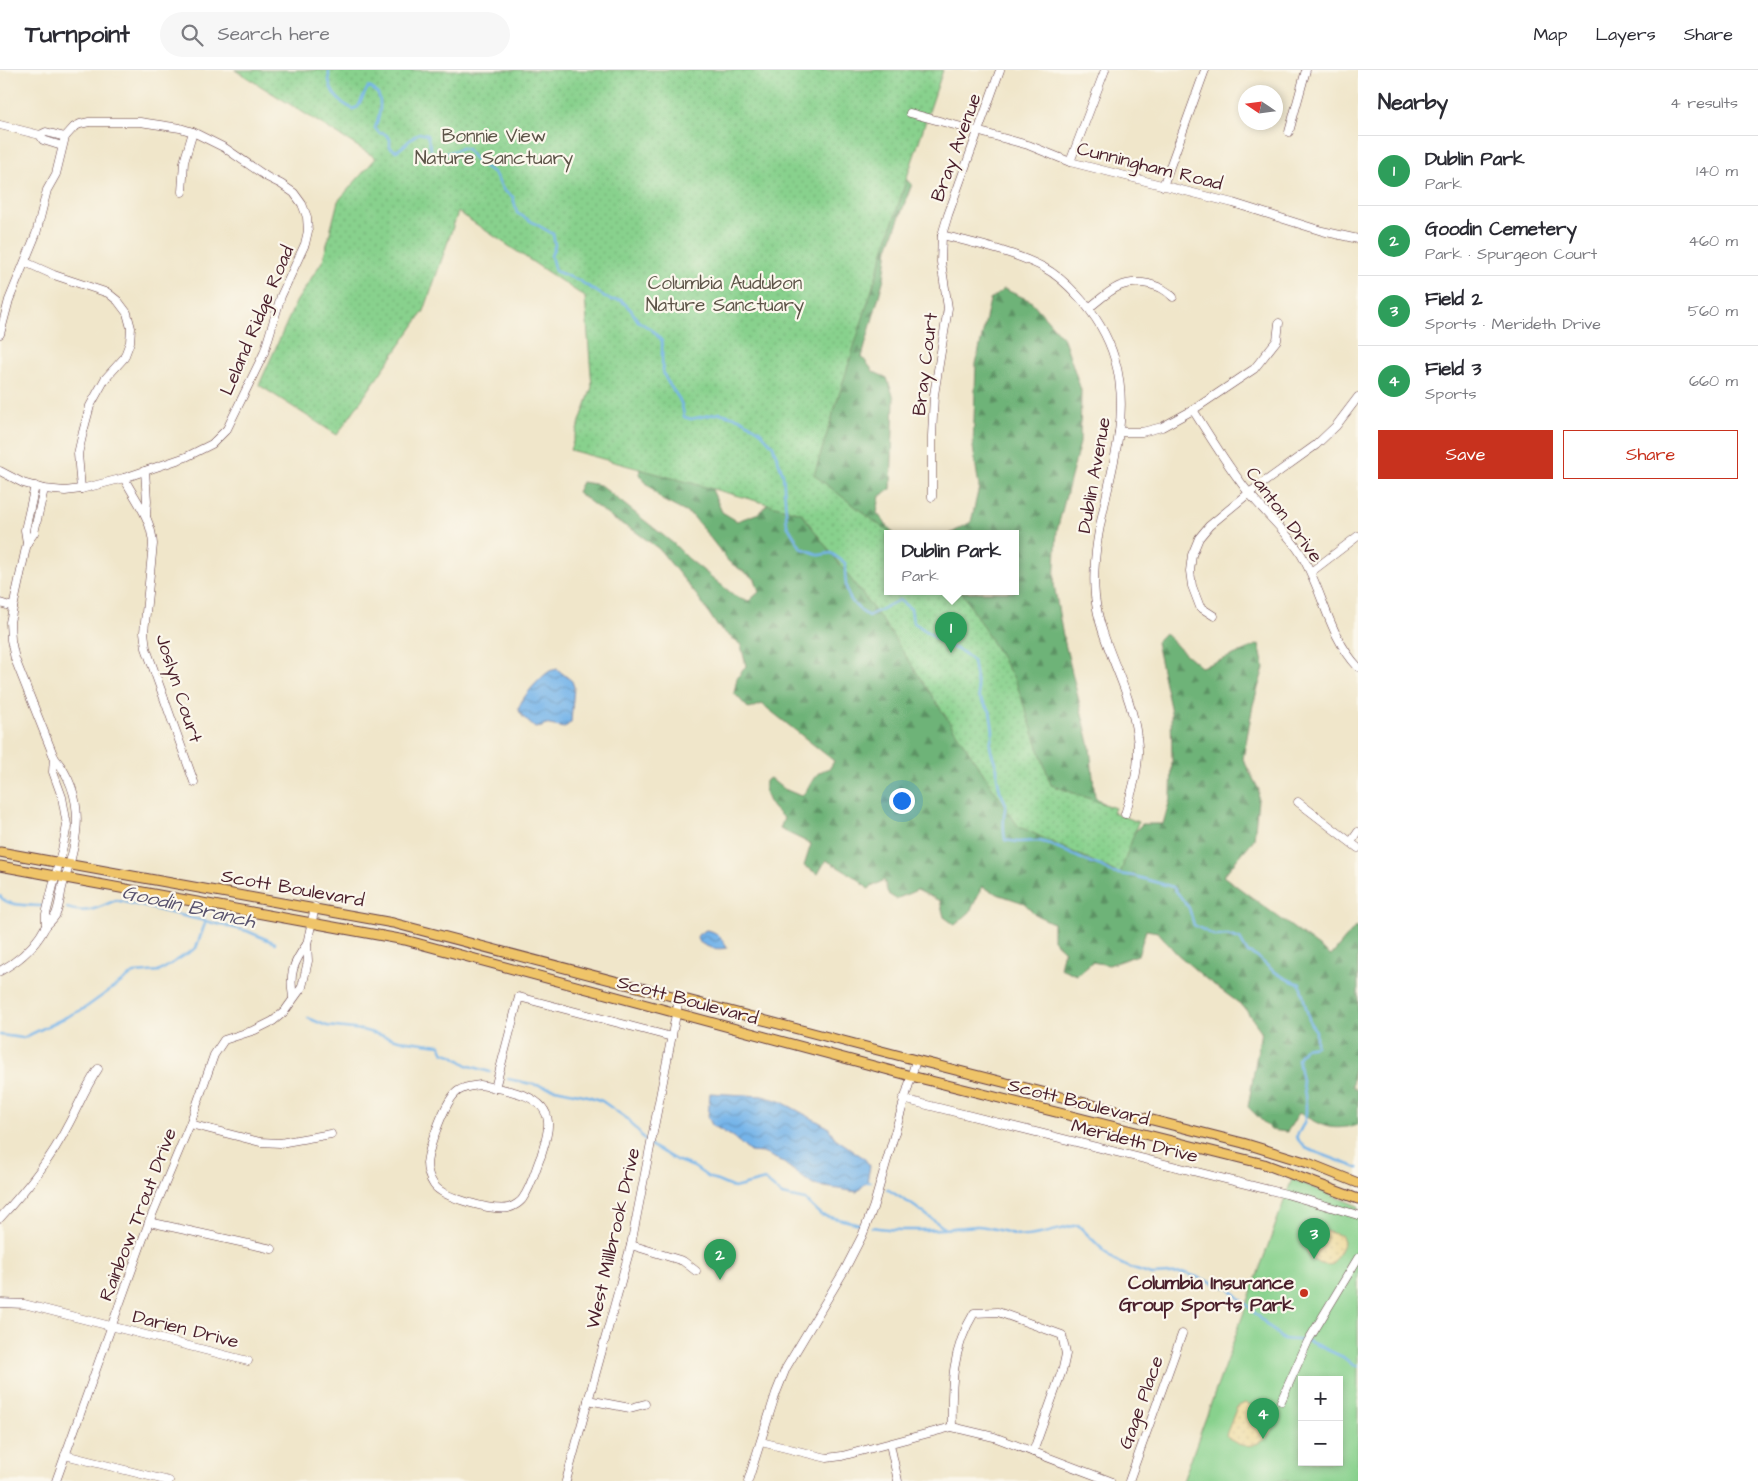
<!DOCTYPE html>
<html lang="en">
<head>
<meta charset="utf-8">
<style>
  body { margin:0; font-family:"Architects Daughter",sans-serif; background:#f7f7f7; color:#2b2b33 }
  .controls { position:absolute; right:15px; bottom:15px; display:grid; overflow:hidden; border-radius:0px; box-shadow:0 2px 8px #0003 }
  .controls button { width:45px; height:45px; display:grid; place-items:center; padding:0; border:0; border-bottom:1px solid #e1e1e2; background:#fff; color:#2b2b33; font:25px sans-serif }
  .compass { position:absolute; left:1238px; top:15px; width:45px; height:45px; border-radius:50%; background:#fff; box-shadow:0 2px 8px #0003; rotate:283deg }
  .you { position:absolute; left:901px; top:730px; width:18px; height:18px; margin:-12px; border:4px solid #fff; border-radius:50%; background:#1a73e8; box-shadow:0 0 0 8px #1a73e833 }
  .badge { display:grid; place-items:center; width:32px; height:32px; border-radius:50%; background:#c8321e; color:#fff; font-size:16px; font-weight:700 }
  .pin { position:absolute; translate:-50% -41px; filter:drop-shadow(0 1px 2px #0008) }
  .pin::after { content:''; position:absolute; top:26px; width:18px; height:15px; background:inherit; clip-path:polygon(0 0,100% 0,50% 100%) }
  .popup { position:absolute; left:884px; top:460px; width:135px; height:65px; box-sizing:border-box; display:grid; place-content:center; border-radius:0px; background:#fff; filter:drop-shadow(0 1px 4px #0005); font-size:16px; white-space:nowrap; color:#7c7c81 }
  .popup b { font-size:19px; color:#2b2b33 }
  .popup::after { content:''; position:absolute; left:50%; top:100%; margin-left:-10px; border:10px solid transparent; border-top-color:#fff }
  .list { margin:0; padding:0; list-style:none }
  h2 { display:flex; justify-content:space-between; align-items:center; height:65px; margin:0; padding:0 20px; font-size:21px }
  h2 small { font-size:16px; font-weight:400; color:#7c7c81 }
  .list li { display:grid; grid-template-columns:32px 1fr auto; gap:15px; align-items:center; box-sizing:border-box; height:70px; padding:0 20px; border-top:1px solid #e1e1e2 }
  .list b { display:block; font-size:19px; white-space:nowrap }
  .list p { margin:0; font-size:16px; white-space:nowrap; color:#7c7c81 }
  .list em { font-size:16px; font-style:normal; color:#7c7c81 }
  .actions { display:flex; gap:10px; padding:15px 20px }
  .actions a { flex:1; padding:11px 0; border:1px solid #c8321e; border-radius:0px; text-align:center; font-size:18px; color:#c8321e }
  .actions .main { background:#c8321e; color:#fff }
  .icon { flex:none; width:28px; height:28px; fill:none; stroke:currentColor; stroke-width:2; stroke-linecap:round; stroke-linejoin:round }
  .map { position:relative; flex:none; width:1358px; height:1411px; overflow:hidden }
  header { display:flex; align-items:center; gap:30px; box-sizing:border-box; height:70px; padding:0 25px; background:#fff; border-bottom:1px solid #e1e1e2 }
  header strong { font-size:24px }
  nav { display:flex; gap:28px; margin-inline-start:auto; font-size:18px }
  .search { width:350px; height:45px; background:#f7f7f7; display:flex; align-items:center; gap:12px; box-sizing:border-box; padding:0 18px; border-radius:28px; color:#7c7c81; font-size:19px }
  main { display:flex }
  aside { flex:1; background:#fff }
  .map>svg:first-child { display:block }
</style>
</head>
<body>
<header>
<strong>Turnpoint</strong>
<div class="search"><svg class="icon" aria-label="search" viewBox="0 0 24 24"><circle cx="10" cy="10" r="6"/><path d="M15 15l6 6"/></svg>Search here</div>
<nav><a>Map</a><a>Layers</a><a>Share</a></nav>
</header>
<main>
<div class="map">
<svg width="1358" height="1411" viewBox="0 0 1358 1411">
  <defs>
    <pattern id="forest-firs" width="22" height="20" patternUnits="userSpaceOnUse" patternTransform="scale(1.25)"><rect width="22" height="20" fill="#6eb378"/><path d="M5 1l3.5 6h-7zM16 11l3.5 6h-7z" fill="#5c9163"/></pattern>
    <pattern id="sand-dots" width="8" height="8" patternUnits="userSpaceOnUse" patternTransform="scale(1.25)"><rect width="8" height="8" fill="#eeda9e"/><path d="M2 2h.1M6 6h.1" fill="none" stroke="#cebb88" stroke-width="1.8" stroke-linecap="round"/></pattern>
    <pattern id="park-dots" width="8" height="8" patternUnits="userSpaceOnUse" patternTransform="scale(1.25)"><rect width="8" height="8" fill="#88d18d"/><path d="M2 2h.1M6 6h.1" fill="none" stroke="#77b37a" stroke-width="1.8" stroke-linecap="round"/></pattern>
    <pattern id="water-waves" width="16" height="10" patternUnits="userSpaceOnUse" patternTransform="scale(1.25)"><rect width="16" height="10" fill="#75b4e9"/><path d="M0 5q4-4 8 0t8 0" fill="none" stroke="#6292bd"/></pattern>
  </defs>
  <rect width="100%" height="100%" fill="#fbf7ec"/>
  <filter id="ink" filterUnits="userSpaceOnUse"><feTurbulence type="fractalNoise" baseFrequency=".02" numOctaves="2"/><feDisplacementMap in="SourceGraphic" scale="10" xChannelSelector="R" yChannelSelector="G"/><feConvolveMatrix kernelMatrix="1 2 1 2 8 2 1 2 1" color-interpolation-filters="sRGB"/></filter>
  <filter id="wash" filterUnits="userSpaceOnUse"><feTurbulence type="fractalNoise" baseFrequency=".0096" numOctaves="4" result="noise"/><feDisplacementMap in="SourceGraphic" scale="20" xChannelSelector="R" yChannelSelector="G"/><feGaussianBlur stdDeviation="1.12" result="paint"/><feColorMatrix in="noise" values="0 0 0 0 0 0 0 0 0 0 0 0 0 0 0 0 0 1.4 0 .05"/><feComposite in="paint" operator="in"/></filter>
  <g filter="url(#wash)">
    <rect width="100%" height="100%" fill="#f0e6ca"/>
    <path fill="#88d18d" stroke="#69785c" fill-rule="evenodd" d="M1292,1109L1358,1136V1411H1183ZM1302,1310H1339V1392H1302Z"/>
    <path fill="url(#forest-firs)" stroke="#5c6952" d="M905,109L912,114L888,178L884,208L862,287L874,302L887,308L894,328L891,419L880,426L877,443L894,464H887V522H1015V464H950L971,452L979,417L973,377L976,294L990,230L1004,219L1031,231L1064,269L1081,320L1080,373L1057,460L1054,514L1062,561L1090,677L1095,727L1107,736L1128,769L1142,754H1163L1171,726L1172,690L1171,642L1156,572L1165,563L1180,579L1201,597L1224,589L1259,574L1264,598L1253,635L1243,689L1259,720L1254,769L1223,806L1331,886L1356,856L1358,858V988L1355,992L1352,1016L1358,1021V1055C1329,1061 1324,1057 1299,1043L1287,1062L1271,1060L1248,1037L1261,961L1243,936L1206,909L1176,883L1158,862L1146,860L1138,885L1109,895L1092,892L1077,905L1060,898L1064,880L1053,870V853L1036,845L1024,833L1000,825L982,817L970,842L955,855L944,847L940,831L917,820L896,829L888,824L884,810L868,819L858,809L826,790L818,804L804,796L811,774L780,759L784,748C772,739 763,727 765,711L770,708L782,718L801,726C814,715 810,703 830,698L834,691L762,634L749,639L734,623L737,608L746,596L741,575L718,557L698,527L659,479L636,462L613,449L577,422L582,412L600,415L674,474L689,489L735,526L749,531L759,522L755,509L729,492L693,446L662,430L640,406L639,391L710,415L722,442L737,451L759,443L773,428Z"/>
    <g fill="url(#sand-dots)" stroke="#9c7c64">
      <path d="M1318,1159L1342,1166L1344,1172L1333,1194C1323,1197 1314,1192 1308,1184C1305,1173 1308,1165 1318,1159Z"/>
      <path d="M1245,1333C1252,1336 1265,1340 1270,1345C1283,1361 1249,1392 1226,1365L1237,1337Z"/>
    </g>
    <polygon fill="url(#park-dots)" stroke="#69785c" points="235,0 943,0 908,104 814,405 891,464 887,464 887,522 962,522 1016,612 1051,715 1115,738 1113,742 1138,752 1120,804 1018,756 884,553 801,443 570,380 592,317 585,227 458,142 424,241 337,365 259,315 296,232 323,190 338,131 376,88"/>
    <g fill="url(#water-waves)" stroke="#606a8a">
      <path d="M557,599L572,611L574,617L571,652L564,658L545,654L542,657L535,658C530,653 521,647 519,640C517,632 542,605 550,601C551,600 555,600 557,599Z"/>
      <path d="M706,860C717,861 722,868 727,878C716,880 707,878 698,871L697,867L699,864Z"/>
      <polygon points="710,1023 762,1026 780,1031 828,1057 835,1068 864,1088 870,1096 867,1112 857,1122 813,1115 781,1091 763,1083 750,1082 733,1067 712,1055 708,1047"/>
    </g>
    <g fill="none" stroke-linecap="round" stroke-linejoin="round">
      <g stroke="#75b4e9" stroke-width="2.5">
        <path d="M329,0C327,19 336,31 353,39L358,37L368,17C386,22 380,45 375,58L379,63L385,64L390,69V77L396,81C405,77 410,68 419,63L427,65L432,83L439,86L462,78L467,79L477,92L494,103L504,121L513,127L517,143L553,164L555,175L551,186L555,201L578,210L610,230H621L631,240L638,251L652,260L662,271C663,283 660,296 665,307C673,324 682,325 684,347L691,349L720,343L739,348L759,360L773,376L783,404L787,455L801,478L820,485L831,483L845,493C845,519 845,531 868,546L899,530L911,539L913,552L943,573L964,583L973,591L979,627L990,641L993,661L990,675L991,681L997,698V706L1000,721L1006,734C1003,746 1003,758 1005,770L1018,772L1039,771L1050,774L1084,790L1101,796L1112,803L1134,806L1173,817L1189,838L1194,855L1215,866L1227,865L1240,869L1248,883C1259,886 1262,892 1271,899C1280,906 1289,911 1300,914L1310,953L1316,961V976L1305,978L1298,988C1300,1008 1309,1029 1305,1049C1304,1055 1299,1062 1296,1067L1305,1078L1358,1098"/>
        <path d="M0,826C7,837 30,835 42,836"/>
        <path d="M67,838C86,845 98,838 116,830L247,861L275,873"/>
        <polyline points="308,948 327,956 362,960 399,970 440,975 444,983 452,985 467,995 490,1002"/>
        <polyline points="0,965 23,968 85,938 134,903 160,901 196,878 206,851"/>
        <polyline points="508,1009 588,1026 602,1031 629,1050 648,1074 676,1090 694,1097 708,1107 734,1118 765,1110 782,1125 805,1130 821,1145 860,1154"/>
        <polyline points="867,1112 870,1112"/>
        <polyline points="887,1119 914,1136 943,1157"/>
        <path d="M872,1157C904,1163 943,1159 976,1156C988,1155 1010,1165 1025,1166C1038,1166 1063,1158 1078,1155L1113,1190L1130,1198L1152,1205L1185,1203L1229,1218L1282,1269L1308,1271L1343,1287L1353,1295L1358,1296"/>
      </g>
    </g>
  </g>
  <g filter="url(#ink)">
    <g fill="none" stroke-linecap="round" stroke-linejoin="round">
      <defs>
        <g id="minor">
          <polyline points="910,43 1028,75 1070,92 1233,133 1322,161 1358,169"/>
          <polyline points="0,55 40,65 43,70 62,76"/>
          <polyline points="1289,62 1306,0"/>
          <polyline points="40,65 46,62 65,67"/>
          <polyline points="1070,92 1105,0"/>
          <polyline points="1163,116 1205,0"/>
          <polyline points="182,122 184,92 193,62"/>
          <path d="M942,165C977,174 1011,181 1043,197C1056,204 1068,215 1078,226C1114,265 1126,309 1119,362C1112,417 1090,469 1095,526C1100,575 1131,617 1137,667C1141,693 1133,719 1125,744"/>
          <polyline points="25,192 54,205 108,223 118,231 127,243 131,258 130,272 124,288 105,309 90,336 83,362 78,384 81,419"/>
          <path d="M1089,238C1109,222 1121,208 1149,214C1160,217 1165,219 1173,227"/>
          <polyline points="0,264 9,230 36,164 47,120 56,104 65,67 74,57 80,54 89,52 140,52 180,58 193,62 225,78 267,107 281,114 294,123 302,134 307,147 308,161 305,174 281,226 264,283 227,359 212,374 186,387 124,408 81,419 65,421 44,419 23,413 0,401"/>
          <path d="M1193,340C1211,368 1228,397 1249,423C1265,443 1285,460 1299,481C1323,518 1327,564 1358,597"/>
          <polyline points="1119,362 1142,362 1162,357 1193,340 1254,299 1277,270 1279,253"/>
          <polyline points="145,401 147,431 146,445"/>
          <path d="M124,408C136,431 151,447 153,474L144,562L146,578L194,712"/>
          <polyline points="932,427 932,366 934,325 948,238 941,192 942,165 948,145 1000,0"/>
          <polyline points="27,473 34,463 44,419"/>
          <polyline points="1311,502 1358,466"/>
          <polyline points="0,533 13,537"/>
          <polyline points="1214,546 1200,537 1192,516 1190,501 1192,485 1199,468 1209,456 1249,423 1316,375 1336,356 1358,327"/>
          <polyline points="1298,732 1358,778"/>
          <polyline points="1351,772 1358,762"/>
          <polyline points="46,856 46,844 63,776 67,755 62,727 53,702 54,687"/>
          <path d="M0,901C15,893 30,881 40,866C42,863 44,859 46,856C49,852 54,849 56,844C60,835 60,824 63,814C79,769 87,727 54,687L15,589L11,570L10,552L27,473L25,460L35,416"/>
          <path d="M293,927C289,904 293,893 307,874"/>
          <path d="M480,1015C501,1019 546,1023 548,1052C549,1063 544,1076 541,1086C535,1100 532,1115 523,1128C521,1132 513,1137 508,1138C493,1141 443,1128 434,1115C430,1109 427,1100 427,1093C429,1077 445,1030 458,1021C465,1016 472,1016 480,1015Z"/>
          <polyline points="495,1018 519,927 672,967"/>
          <polyline points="903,1029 1286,1124 1358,1145"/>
          <polyline points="190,1054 260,1072 280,1073 331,1064"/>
          <path d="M0,1148C26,1120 50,1091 67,1057C78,1037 85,1018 98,999"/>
          <polyline points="149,1152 272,1179"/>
          <polyline points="631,1175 683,1191 696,1201"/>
          <polyline points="0,1233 24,1234 248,1291"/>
          <polyline points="588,1330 630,1338 645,1334"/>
          <polyline points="1281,1331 1308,1271 1358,1188"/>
          <path d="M952,1357C951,1315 952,1279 974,1243L998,1242L1062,1265L1066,1284L1063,1298L1033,1382"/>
          <polyline points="761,1372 827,1388 842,1386 952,1357 994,1367 1110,1411"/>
          <polyline points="890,1374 898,1411"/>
          <polyline points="65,1385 169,1411"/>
          <polyline points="56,1411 149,1152 190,1054 214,985 224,970 255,960 273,951 284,942 302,917 308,891 307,874 315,837"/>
          <polyline points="566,1411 631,1175 679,929"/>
          <polyline points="748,1411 776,1323 786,1298 844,1201 862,1166 873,1138 916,990"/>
          <polyline points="1129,1411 1182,1264"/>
        </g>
        <g id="major">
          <polyline points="0,782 393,853 916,990 1243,1073 1308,1093 1358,1113"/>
          <polyline points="0,796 405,870 911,1006 1264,1094 1358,1129"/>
        </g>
      </defs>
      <use href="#minor" stroke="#633d43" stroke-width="9"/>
      <use href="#major" stroke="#633d43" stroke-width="11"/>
      <use href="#minor" stroke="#fff" stroke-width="8"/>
      <use href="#major" stroke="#efc469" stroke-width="9"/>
    </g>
  </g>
  <circle fill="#c8321e" stroke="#fbf7ec" stroke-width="2" cx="1304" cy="1223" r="5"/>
  <g text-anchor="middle" stroke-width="4.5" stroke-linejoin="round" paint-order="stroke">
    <g font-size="19" fill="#5d5448" stroke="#fbf7ec">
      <text x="494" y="72">Bonnie View<tspan x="494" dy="22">Nature Sanctuary</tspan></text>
      <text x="725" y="219">Columbia Audubon<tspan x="725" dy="22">Nature Sanctuary</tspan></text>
    </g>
    <g font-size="19" fill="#4a1f2b" stroke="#fbf7ec">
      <text transform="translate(955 77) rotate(-70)" y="7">Bray Avenue</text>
      <text transform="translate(1150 95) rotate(14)" y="7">Cunningham Road</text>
      <text transform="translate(256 250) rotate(-67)" y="7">Leland Ridge Road</text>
      <text transform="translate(924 294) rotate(-83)" y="7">Bray Court</text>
      <text transform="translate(1093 405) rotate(-80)" y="7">Dublin Avenue</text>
      <text transform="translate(1285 444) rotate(53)" y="7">Canton Drive</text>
      <text transform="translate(180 618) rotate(72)" y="7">Joslyn Court</text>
      <text transform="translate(293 817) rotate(10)" y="7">Scott Boulevard</text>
      <text transform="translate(688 929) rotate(15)" y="7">Scott Boulevard</text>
      <text transform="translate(1079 1031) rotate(14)" y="7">Scott Boulevard</text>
      <text transform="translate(1135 1070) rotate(14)" y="7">Merideth Drive</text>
      <text transform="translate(137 1144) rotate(-69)" y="7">Rainbow Trout Drive</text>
      <text transform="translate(612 1168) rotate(-77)" y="7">West Millbrook Drive</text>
      <text transform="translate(186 1258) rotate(14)" y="7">Darien Drive</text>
      <text transform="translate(1140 1332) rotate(-70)" y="7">Gage Place</text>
    </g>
    <g font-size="19" font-weight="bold" fill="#4a1f2b" stroke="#fbf7ec" text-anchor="end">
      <text x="1294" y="1219">Columbia Insurance<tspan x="1294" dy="22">Group Sports Park</tspan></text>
    </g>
    <g font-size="20" font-style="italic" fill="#59536e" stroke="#fbf7ec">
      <text transform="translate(189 836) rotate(13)" y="7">Goodin Branch</text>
    </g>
  </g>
</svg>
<div class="controls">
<button>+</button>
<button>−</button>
</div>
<svg class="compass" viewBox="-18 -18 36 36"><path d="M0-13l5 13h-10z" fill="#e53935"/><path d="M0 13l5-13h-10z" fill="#7c7c81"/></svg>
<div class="you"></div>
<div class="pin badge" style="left:951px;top:583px;background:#2e9e5b">1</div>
<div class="popup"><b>Dublin Park</b>Park</div>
<div class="pin badge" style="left:720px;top:1210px;background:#2e9e5b">2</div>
<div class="pin badge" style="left:1314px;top:1189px;background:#2e9e5b">3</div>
<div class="pin badge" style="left:1263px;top:1369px;background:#2e9e5b">4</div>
</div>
<aside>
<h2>Nearby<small>4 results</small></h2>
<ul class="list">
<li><span class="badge" style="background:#2e9e5b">1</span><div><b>Dublin Park</b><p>Park</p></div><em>140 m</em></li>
<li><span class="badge" style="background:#2e9e5b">2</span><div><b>Goodin Cemetery</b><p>Park · Spurgeon Court</p></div><em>460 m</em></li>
<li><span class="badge" style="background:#2e9e5b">3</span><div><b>Field 2</b><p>Sports · Merideth Drive</p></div><em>560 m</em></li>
<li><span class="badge" style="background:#2e9e5b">4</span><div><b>Field 3</b><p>Sports</p></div><em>660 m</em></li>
</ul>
<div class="actions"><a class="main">Save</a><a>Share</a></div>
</aside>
</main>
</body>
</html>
